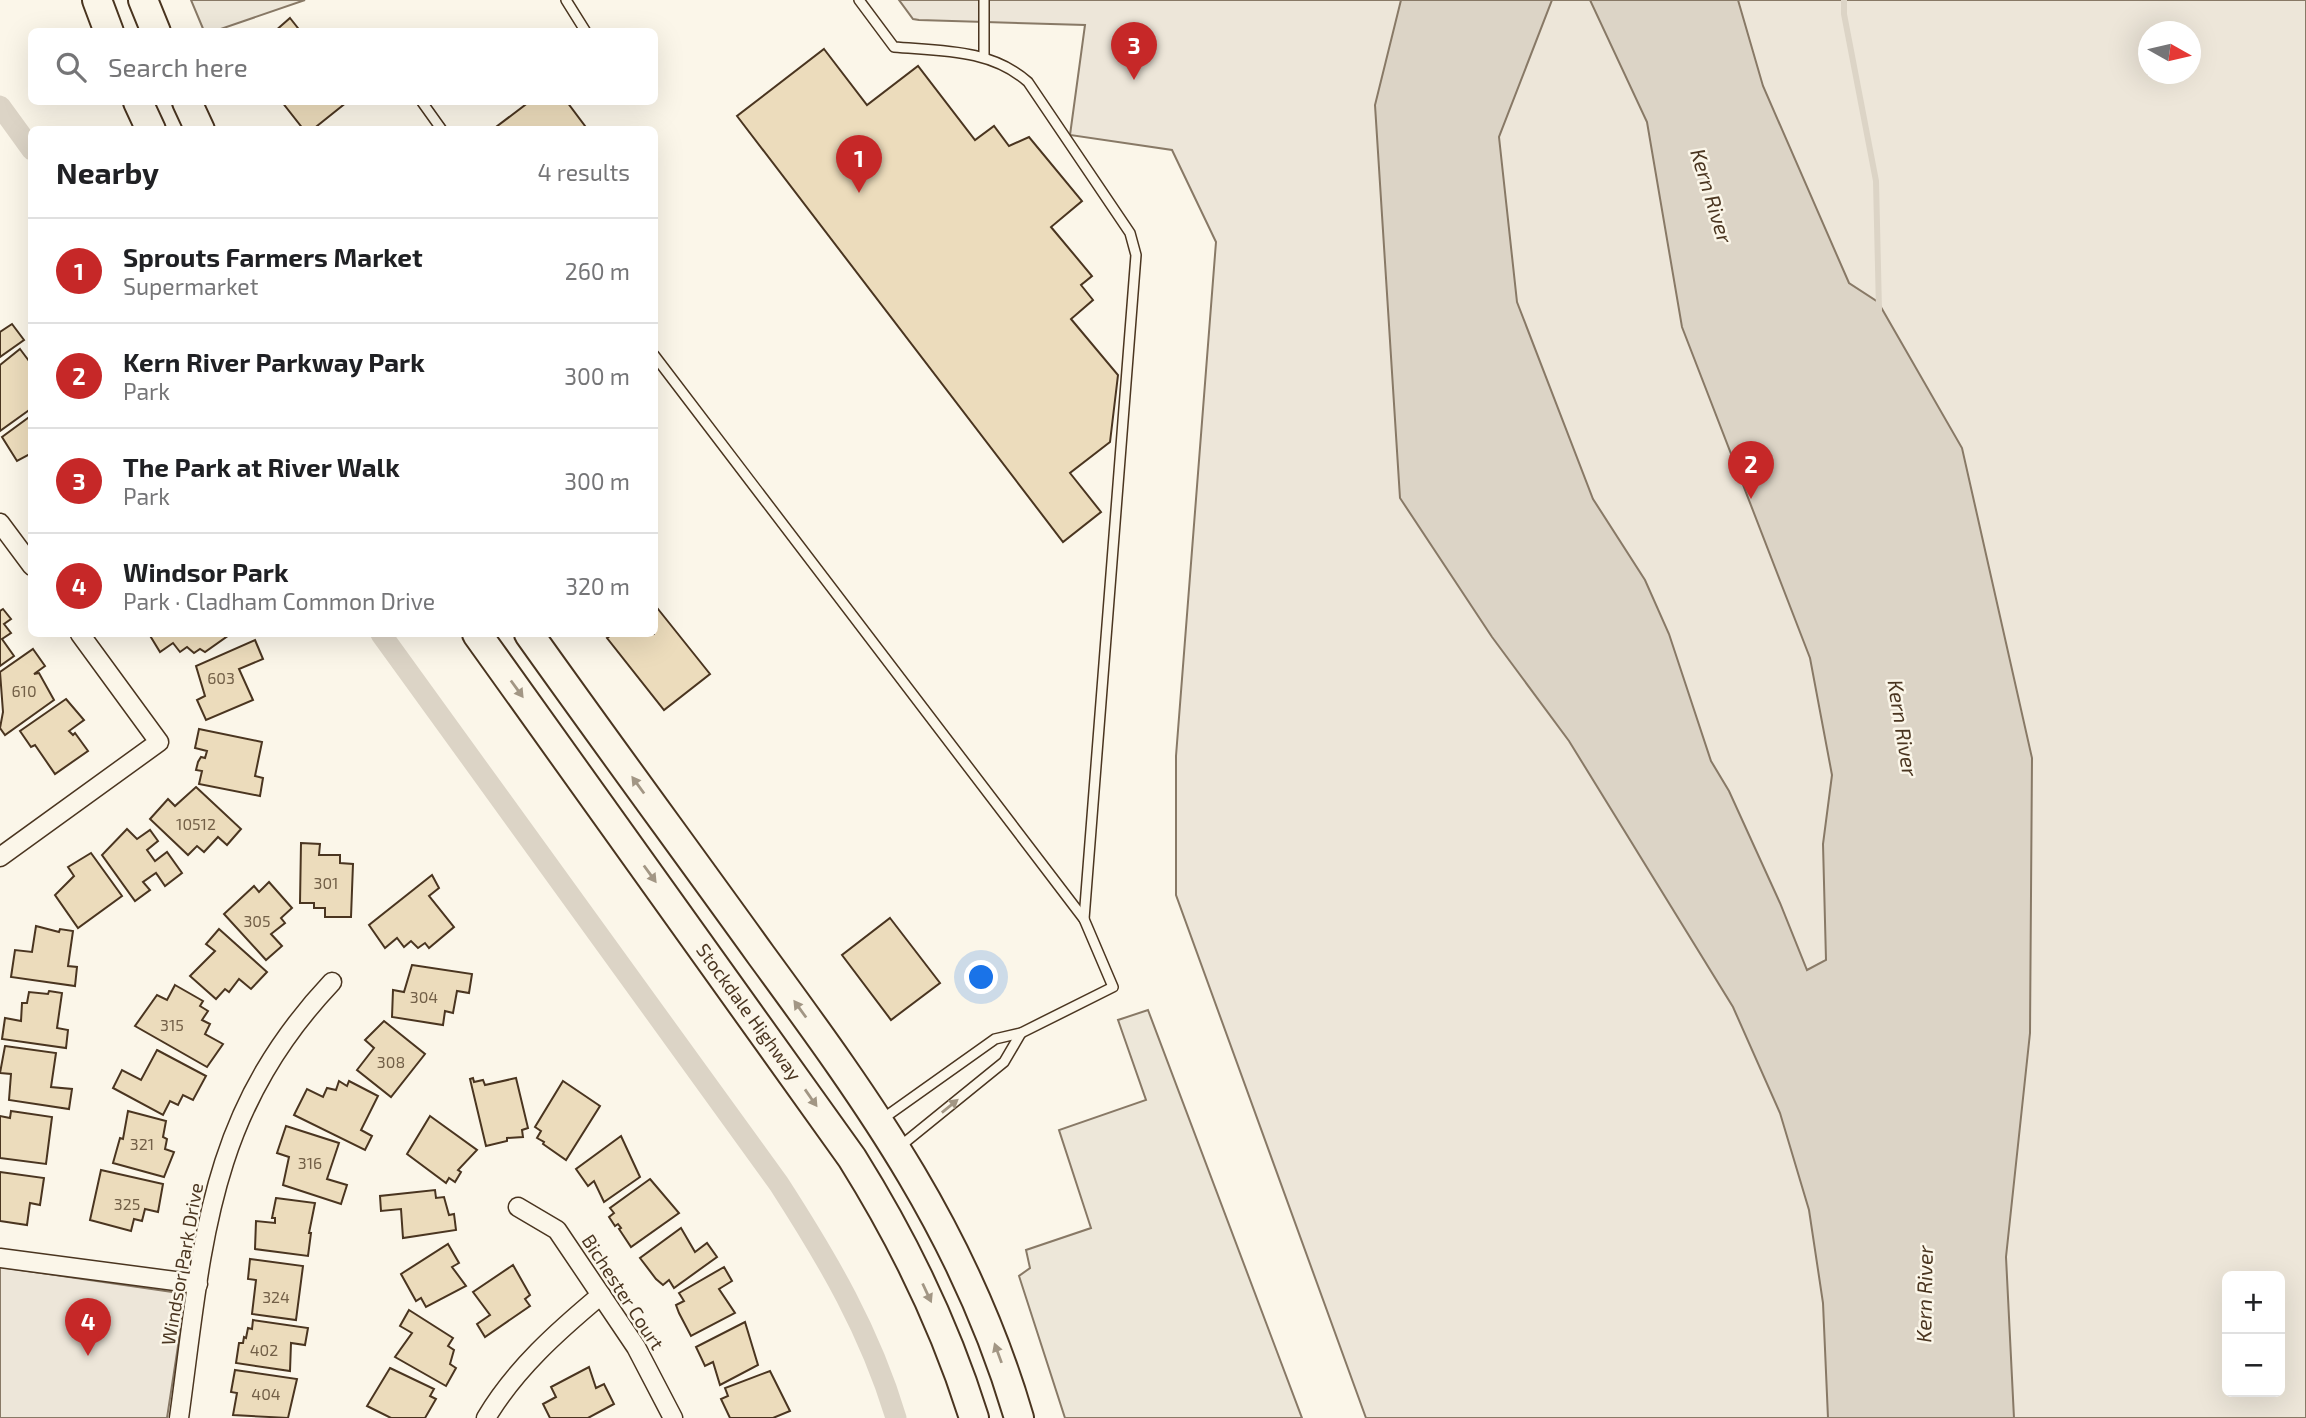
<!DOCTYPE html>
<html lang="en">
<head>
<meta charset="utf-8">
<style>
  body { margin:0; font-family:"Exo 2",sans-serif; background:#f6f6f6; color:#202124 }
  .controls { position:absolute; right:21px; bottom:21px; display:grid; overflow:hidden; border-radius:10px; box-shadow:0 7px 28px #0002 }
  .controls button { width:63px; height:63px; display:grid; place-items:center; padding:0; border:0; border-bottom:2px solid #e0e0e0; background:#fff; color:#202124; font:35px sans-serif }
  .compass { position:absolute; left:2138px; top:21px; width:63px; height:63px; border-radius:50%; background:#fff; box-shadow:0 7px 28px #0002; rotate:98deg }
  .you { position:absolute; left:982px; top:978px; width:24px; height:24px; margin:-18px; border:5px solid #fff; border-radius:50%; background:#1a73e8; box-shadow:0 0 0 10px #1a73e833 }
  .badge { display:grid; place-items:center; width:46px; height:46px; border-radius:50%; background:#c62828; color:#fff; font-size:23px; font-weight:700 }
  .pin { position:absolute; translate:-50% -58px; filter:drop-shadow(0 2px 4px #0008) }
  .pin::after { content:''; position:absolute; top:37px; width:24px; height:21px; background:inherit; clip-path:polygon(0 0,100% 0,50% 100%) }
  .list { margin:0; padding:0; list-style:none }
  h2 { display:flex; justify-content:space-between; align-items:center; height:91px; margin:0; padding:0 28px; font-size:30px }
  h2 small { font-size:23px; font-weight:400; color:#757577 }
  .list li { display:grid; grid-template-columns:46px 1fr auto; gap:21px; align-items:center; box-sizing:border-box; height:105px; padding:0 28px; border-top:2px solid #e0e0e0 }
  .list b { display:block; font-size:26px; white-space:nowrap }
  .list p { margin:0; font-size:23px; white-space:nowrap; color:#757577 }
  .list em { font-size:23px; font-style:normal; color:#757577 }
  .icon { flex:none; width:38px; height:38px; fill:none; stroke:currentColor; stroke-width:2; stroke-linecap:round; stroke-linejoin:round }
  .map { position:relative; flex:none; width:2306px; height:1418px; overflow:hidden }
  .search { position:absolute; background:#fff; box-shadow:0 7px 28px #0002; left:28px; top:28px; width:630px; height:77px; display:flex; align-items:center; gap:18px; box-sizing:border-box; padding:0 24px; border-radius:10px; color:#757577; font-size:26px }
  .panel { position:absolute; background:#fff; box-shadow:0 7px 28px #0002; left:28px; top:126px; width:630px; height:511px; border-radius:10px }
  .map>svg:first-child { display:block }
</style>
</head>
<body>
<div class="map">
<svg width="2306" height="1418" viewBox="0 0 2306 1418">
  <rect width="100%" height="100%" fill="#fbf6e9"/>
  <g fill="#ede6d9" stroke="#887966" stroke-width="2" fill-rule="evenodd">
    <path d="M899,0H2306V1418H1366L1176,895V756L1216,242L1172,150L1070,135L1085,25L919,20L913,19ZM2148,32H2190V74H2148ZM2227,1276H2280V1392H2227Z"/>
    <polygon points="0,1267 186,1294 167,1418 0,1418"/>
  </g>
  <g fill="#ede7d9" stroke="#887966" stroke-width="2">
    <polygon points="191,0 305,0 212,32 204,31"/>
    <polygon points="1148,1010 1302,1418 1065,1418 1019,1276 1030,1268 1026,1250 1091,1228 1059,1130 1146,1100 1118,1020"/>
  </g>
  <polygon fill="#dcd4c6" stroke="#887966" stroke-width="2" points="1401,0 1552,0 1499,137 1517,302 1593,499 1645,580 1669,634 1711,761 1729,791 1780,903 1807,970 1826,960 1823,844 1832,775 1810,658 1682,327 1647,122 1590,0 1738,0 1763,86 1849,283 1878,302 1962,448 2032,758 2030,1033 2006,1257 2014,1418 1828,1418 1823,1303 1809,1210 1780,1113 1733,1007 1569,741 1492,637 1400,498 1375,105"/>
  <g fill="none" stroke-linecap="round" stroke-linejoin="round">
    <polyline stroke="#dcd4c6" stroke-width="6" points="1844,0 1844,14 1876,181 1879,310"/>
    <g stroke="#dcd4c6" stroke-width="21">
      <polyline points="0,106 32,150"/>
      <path d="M381,634L779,1184C828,1260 870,1331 896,1418"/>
    </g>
  </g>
  <g fill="#ecdcbc" stroke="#4a3520" stroke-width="2">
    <polygon points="290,18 301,32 274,32"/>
    <polygon points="824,49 867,105 918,66 975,140 994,126 1009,146 1029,137 1082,201 1051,227 1092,276 1081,285 1093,300 1071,319 1118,375 1110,442 1070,473 1101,512 1063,542 737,116"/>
    <polygon points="282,102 347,102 312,130 304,130"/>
    <polygon points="529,102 567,102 588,130 492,130"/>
    <polygon points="12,324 24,340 0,357 0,332"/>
    <polygon points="20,349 32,365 32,408 0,431 0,365"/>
    <polygon points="32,415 32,453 17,461 2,437"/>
    <polygon points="654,604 710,674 664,710 607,638 613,634 654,634"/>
    <polygon points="3,609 11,619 4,624 11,633 2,639 14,656 0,666 0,611"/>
    <polygon points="149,634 228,634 229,635 205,652 200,649 194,653 187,647 180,652 173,643 160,652"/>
    <polygon points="255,640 263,659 239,669 253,700 206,720 197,700 205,696 196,666"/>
    <polygon points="33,649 45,666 34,674 39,673 54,700 5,735 0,728 3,712 0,672"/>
    <polygon points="66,699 84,720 69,731 73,735 75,733 88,751 55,774 35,745 31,747 20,731"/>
    <polygon points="199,729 262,742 255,776 263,778 260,796 199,784 202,771 196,770 198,762 201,757 205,758 207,751 195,748"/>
    <polygon points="196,787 241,829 227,845 218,837 204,852 197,846 188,855 150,819 168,799 175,806"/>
    <polygon points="127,829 137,839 150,830 158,841 147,850 155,861 167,852 182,873 165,886 156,873 143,882 150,890 135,901 102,855"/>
    <polygon points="301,843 320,844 319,855 340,855 340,863 353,864 351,917 325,917 325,908 314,908 314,903 300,903"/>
    <polygon points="91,853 122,896 78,928 55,895 74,876 68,867"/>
    <polygon points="432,875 439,888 429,896 454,927 429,948 425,943 418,948 411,941 404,947 397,938 385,948 369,925"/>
    <polygon points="269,882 292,908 281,918 285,923 271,934 282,946 266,960 224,914 254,886 259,892"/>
    <polygon points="890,918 940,983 891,1020 842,955"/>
    <polygon points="36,926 59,932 60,929 73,931 68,966 77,967 75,986 11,977 15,950 32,952"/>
    <polygon points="219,929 267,972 251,989 239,979 229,992 225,989 216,999 190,976 215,951 206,944"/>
    <polygon points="412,965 472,974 469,993 457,991 453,1013 445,1011 443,1025 392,1017 393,990 404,992"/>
    <polygon points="175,985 203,1001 200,1006 208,1011 202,1020 210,1024 205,1034 223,1044 207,1067 135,1026 157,995 167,1000"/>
    <polygon points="49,991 62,993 57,1028 68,1030 66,1048 2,1039 5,1018 21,1021 22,1003 27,1003 29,992 48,994"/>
    <polygon points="384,1021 425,1054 391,1097 357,1070 374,1048 365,1040"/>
    <polygon points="5,1046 56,1053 51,1087 72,1089 69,1109 9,1100 11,1074 0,1073"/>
    <polygon points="157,1050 206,1076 193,1100 183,1095 178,1105 170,1101 163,1115 113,1088 122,1070 141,1080"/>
    <polygon points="473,1078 474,1082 483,1080 485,1085 516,1078 528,1128 522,1130 523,1137 507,1138 507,1141 486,1146 470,1079"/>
    <polygon points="339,1081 347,1086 349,1081 378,1096 361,1130 372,1136 365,1150 294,1115 307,1089 323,1097 327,1088 336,1090"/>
    <polygon points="563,1081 600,1106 566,1160 543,1144 544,1142 537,1138 541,1131 535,1127"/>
    <polygon points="11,1111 52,1117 46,1164 0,1158 0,1116 10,1118"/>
    <polygon points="128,1111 166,1121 163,1137 167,1139 165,1149 174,1152 164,1177 113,1163 120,1138 123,1139"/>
    <polygon points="430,1116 477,1150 458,1170 461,1172 455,1182 449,1178 446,1183 407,1154"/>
    <polygon points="286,1126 339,1143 327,1179 347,1185 341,1204 283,1185 289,1157 277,1153"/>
    <polygon points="621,1136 640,1177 604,1202 594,1181 588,1186 576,1169"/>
    <polygon points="101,1170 163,1184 158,1212 145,1209 142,1221 134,1219 131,1231 90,1220"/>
    <polygon points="0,1172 44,1178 40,1205 30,1203 27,1225 0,1221"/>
    <polygon points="650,1179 679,1213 631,1247 619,1229 621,1228 618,1224 615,1226 609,1217 614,1213 610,1208"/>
    <polygon points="435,1190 436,1198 444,1197 449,1215 454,1214 456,1230 403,1238 401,1209 381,1211 380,1196"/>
    <polygon points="276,1198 315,1203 309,1233 311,1233 308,1256 255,1249 256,1221 275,1223 275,1218 272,1218"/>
    <polygon points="681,1228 695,1252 707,1243 717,1257 674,1288 669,1280 663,1285 656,1279 640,1258"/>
    <polygon points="448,1244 459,1263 452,1267 466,1286 426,1307 421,1298 416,1301 401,1274"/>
    <polygon points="250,1259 303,1266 296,1320 252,1314 256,1280 248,1279"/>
    <polygon points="513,1265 530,1295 525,1299 530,1306 485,1337 477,1324 490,1315 473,1292"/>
    <polygon points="724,1267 732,1281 719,1289 735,1313 691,1336 679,1313 676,1305 684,1301 679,1293"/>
    <polygon points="409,1310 453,1338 448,1346 454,1350 450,1364 456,1368 446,1386 395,1357 412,1333 400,1326"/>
    <polygon points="253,1320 308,1328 305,1345 291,1343 290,1371 236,1363 239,1343 243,1343 244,1337 246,1338 248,1328 252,1329"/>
    <polygon points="745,1322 758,1365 720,1385 713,1362 705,1366 696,1347"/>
    <polygon points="589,1367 596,1388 604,1384 614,1404 588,1418 550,1418 543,1404 556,1397 551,1387"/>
    <polygon points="390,1368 434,1389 430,1396 436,1399 425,1418 391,1418 367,1406"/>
    <polygon points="235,1370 297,1379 288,1418 233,1415 237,1393 231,1392"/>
    <polygon points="770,1371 790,1411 773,1418 730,1418 721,1399 728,1396 725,1388"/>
  </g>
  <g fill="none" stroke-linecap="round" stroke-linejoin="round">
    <defs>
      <g id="lane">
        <polyline points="566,0 586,32"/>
        <path d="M859,0L894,47C941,51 991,49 1028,82L1130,233L1136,255L1084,919"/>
        <polyline points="984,0 984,56"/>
        <polyline points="422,102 442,130"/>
        <polyline points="654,355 1084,919 1113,987 1021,1033 995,1039 881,1120"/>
        <polyline points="898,1148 1004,1062 1021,1033"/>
      </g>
      <g id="street">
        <polyline points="0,523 32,566"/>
        <polyline points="0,857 159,742 80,634"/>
        <polyline points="518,1207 557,1230 636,1347 673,1418"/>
        <polyline points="0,1258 198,1284"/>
        <path d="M179,1418C203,1245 206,1116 332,982"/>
        <path d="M486,1418C515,1369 558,1331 601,1295"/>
      </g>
      <g id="primary">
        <polyline points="97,0 109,32"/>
        <polyline points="143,0 156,32"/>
        <polyline points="138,102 151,130"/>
        <polyline points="187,102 200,130"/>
        <path d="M477,634L852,1158C904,1241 945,1325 974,1418"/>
        <path d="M529,634C605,741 684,848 761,955C871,1105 966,1236 1019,1418"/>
      </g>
    </defs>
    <use href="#lane" stroke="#4a3520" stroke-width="12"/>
    <use href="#street" stroke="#4a3520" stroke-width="21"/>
    <use href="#primary" stroke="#4a3520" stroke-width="32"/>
    <use href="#lane" stroke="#fbf6e9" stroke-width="9"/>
    <use href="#street" stroke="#fbf6e9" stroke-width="18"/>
    <use href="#primary" stroke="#fbf6e9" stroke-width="28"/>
  </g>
  <defs><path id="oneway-solid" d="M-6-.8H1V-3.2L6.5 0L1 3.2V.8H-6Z" transform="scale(1.75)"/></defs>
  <g fill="#a29684">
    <use href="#oneway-solid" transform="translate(517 689) rotate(54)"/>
    <use href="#oneway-solid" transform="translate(638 785) rotate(-126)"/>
    <use href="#oneway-solid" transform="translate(650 874) rotate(54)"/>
    <use href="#oneway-solid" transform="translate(800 1009) rotate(-126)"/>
    <use href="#oneway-solid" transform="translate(811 1098) rotate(55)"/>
    <use href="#oneway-solid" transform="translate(950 1106) rotate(-39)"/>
    <use href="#oneway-solid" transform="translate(927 1293) rotate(65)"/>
    <use href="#oneway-solid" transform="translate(998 1353) rotate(-110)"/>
  </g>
  <g text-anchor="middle" stroke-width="5" stroke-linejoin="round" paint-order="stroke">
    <g font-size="16" fill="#725f47">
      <text x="221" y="684">603</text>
      <text x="24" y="697">610</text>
      <text x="196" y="830">10512</text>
      <text x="326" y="889">301</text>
      <text x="257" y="927">305</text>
      <text x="424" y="1003">304</text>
      <text x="172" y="1031">315</text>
      <text x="391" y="1068">308</text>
      <text x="142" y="1150">321</text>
      <text x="310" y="1169">316</text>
      <text x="127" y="1210">325</text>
      <text x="276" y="1303">324</text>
      <text x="264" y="1356">402</text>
      <text x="266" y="1400">404</text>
    </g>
    <g font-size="19" fill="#4a3520" stroke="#fbf6e9">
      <text transform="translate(749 1012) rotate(54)" y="7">Stockdale Highway</text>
      <text transform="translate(182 1264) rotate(-80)" y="7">Windsor Park Drive</text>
      <text transform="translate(623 1292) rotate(57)" y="7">Bichester Court</text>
    </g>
    <g font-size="21" font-style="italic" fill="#4a3520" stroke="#fbf6e9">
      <text transform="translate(1711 196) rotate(73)" y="7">Kern River</text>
      <text transform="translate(1902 728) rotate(81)" y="7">Kern River</text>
      <text transform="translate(1925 1294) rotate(-89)" y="7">Kern River</text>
    </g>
  </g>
</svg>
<div class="controls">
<button>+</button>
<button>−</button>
</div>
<svg class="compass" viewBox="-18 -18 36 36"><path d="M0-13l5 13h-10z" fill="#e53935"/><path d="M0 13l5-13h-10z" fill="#757577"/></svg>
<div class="you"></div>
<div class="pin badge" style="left:859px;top:193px">1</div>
<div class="pin badge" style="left:1751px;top:499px">2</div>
<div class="pin badge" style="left:1134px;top:80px">3</div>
<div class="pin badge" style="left:88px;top:1356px">4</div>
<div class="search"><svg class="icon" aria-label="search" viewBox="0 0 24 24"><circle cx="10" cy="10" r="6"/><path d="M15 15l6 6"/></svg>Search here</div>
<section class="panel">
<h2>Nearby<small>4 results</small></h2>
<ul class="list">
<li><span class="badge">1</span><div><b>Sprouts Farmers Market</b><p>Supermarket</p></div><em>260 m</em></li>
<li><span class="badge">2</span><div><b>Kern River Parkway Park</b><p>Park</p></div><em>300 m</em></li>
<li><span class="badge">3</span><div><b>The Park at River Walk</b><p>Park</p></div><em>300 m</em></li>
<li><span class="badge">4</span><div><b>Windsor Park</b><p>Park · Cladham Common Drive</p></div><em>320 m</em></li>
</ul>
</section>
</div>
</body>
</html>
